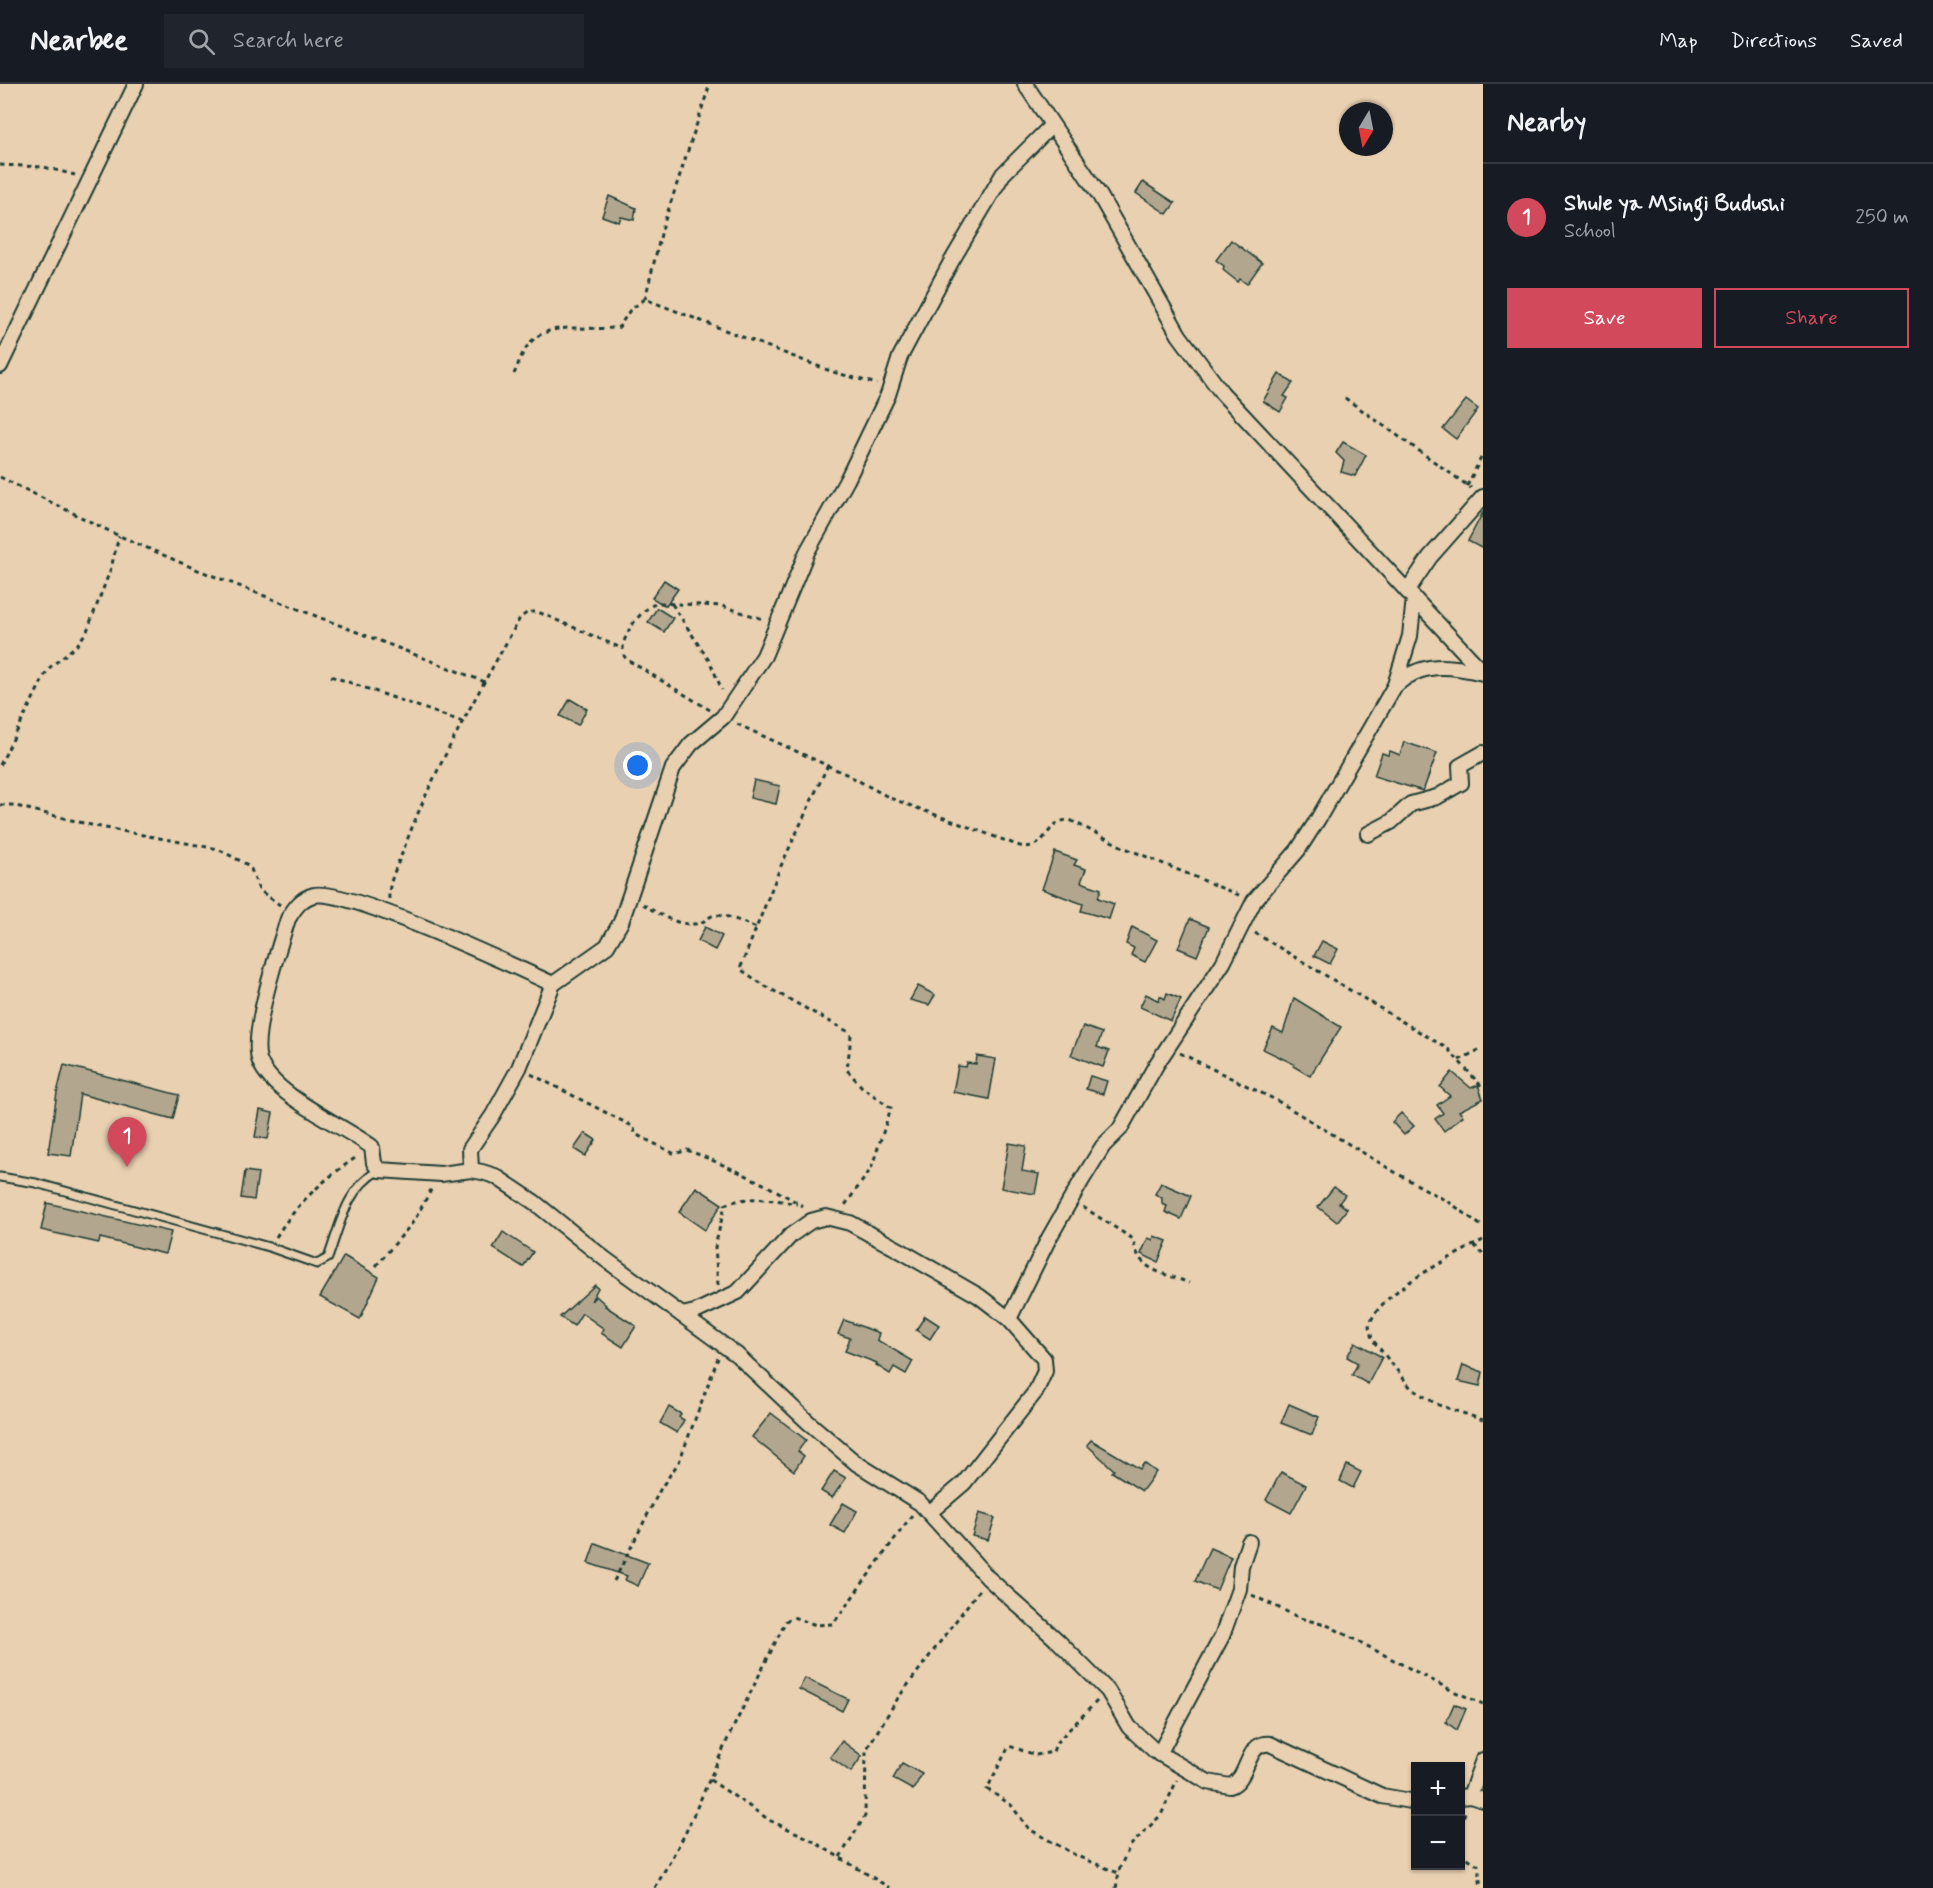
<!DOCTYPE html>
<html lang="en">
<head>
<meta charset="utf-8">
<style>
  body { margin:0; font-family:Mynerve,sans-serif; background:#20242c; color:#f1f3f6 }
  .controls { position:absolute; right:18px; bottom:18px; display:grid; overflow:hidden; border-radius:0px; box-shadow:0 2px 4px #0004 }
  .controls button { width:54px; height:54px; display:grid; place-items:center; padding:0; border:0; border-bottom:2px solid #363941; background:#171b24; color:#f1f3f6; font:30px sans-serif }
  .compass { position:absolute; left:1339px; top:18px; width:54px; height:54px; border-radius:50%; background:#171b24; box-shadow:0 2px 4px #0004; rotate:190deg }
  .you { position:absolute; left:638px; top:682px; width:21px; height:21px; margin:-15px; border:4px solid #fff; border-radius:50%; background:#1a73e8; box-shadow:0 0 0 9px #1a73e833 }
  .badge { display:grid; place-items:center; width:39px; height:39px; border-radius:50%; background:#d1495b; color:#fff; font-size:20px; font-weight:700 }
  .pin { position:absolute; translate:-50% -50px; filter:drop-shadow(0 2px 3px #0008) }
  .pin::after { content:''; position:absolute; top:32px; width:21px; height:18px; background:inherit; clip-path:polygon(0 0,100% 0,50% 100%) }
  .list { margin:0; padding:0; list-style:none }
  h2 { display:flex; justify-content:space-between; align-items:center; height:78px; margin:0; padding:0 24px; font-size:26px }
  h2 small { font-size:20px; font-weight:400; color:#9ea1a6 }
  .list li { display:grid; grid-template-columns:39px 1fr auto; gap:18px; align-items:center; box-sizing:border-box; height:108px; padding:0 24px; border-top:2px solid #363941 }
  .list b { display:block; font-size:22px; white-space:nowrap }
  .list p { margin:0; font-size:20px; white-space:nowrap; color:#9ea1a6 }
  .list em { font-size:20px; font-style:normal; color:#9ea1a6 }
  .actions { display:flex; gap:12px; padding:18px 24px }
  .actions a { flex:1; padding:14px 0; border:2px solid #d1495b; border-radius:0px; text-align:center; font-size:21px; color:#d1495b }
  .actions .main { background:#d1495b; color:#fff }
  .icon { flex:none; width:33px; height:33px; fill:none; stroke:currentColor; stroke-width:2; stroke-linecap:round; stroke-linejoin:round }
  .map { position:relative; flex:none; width:1483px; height:1804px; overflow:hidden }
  header { display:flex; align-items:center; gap:36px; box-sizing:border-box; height:84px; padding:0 30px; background:#171b24; border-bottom:2px solid #363941 }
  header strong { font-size:28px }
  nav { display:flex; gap:33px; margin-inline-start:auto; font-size:21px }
  .search { width:420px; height:54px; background:#20242c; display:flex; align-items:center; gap:15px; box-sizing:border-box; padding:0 21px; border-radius:0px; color:#9ea1a6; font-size:22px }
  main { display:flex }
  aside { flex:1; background:#171b24 }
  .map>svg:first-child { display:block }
</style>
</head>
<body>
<header>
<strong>Nearbee</strong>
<div class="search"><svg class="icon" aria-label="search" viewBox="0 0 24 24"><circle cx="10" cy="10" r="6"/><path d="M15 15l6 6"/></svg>Search here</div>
<nav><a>Map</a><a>Directions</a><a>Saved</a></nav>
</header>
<main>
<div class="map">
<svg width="1483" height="1804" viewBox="0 0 1483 1804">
  <rect width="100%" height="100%" fill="#e9d0b1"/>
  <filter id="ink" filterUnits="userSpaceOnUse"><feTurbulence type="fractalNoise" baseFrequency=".0167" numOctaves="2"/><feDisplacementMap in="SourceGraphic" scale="12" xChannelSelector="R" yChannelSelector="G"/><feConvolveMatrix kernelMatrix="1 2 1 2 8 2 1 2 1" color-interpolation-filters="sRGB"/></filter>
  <g filter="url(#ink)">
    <g fill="#b2a78e" stroke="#1f3d34" stroke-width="1.5">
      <polygon points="1143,98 1175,119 1167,130 1136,109"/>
      <polygon points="609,112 636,124 634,136 621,133 619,138 602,132"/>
      <polygon points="1231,156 1262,179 1247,200 1240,195 1238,198 1223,186 1224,182 1216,176"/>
      <polygon points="1279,290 1293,299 1284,312 1288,314 1280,328 1263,317"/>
      <polygon points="1466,316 1478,325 1456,355 1443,345"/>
      <polygon points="1343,358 1366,371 1355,392 1341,388 1344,377 1336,369"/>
      <polygon points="1483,428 1483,465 1468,457"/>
      <polygon points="664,496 678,505 666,522 652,514"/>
      <polygon points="657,524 673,534 664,548 648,538"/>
      <polygon points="570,615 587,625 578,641 560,632"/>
      <polygon points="1404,658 1437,669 1423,707 1374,692 1382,669 1388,671 1390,667 1400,671"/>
      <polygon points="754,696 780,702 776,720 750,714"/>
      <polygon points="1055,768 1077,776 1074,781 1086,785 1081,798 1101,805 1098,814 1114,820 1109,835 1081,827 1083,820 1042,805"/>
      <polygon points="1190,835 1209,843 1197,872 1178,864"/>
      <polygon points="705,843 722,852 715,866 698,857"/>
      <polygon points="1132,843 1157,856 1145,878 1131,871 1134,864 1126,860"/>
      <polygon points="1322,857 1338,865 1330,880 1314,872"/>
      <polygon points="918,902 935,911 929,921 910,916"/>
      <polygon points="1167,909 1181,915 1171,937 1140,923 1146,910 1159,917 1160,912 1165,915"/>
      <polygon points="1294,914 1341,943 1310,992 1293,982 1294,980 1263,965 1273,944 1283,949"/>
      <polygon points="1083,942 1102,949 1097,963 1109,967 1103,983 1071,971"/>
      <polygon points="977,972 996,975 989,1015 953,1008 958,982 966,983 967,979 976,980"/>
      <polygon points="64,981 179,1011 173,1035 80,1010 71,1072 48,1069 57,1009"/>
      <polygon points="1452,988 1471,1004 1478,1001 1483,1015 1459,1027 1463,1032 1444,1047 1435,1035 1443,1029 1437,1021 1450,1012 1440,1003"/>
      <polygon points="1090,992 1107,997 1103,1010 1086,1005"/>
      <polygon points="260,1026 273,1029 268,1055 255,1053"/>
      <polygon points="1401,1029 1414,1042 1404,1051 1392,1038"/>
      <polygon points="585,1049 596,1056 585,1072 574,1065"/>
      <polygon points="1009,1059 1026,1062 1022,1087 1039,1090 1035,1110 1001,1104"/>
      <polygon points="245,1087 258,1089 254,1116 241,1114"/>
      <polygon points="1161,1099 1191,1112 1181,1135 1165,1128 1167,1122 1162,1120 1162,1114 1155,1110"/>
      <polygon points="696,1103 722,1120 705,1146 679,1128"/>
      <polygon points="1334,1103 1345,1111 1339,1119 1347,1125 1337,1138 1318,1123"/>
      <polygon points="47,1119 171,1148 165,1170 100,1154 99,1159 41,1146"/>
      <polygon points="503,1148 533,1168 523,1183 493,1164"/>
      <polygon points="1154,1152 1167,1157 1158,1178 1141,1170 1148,1154 1153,1156"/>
      <polygon points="344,1172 379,1193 360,1235 320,1213"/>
      <polygon points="595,1201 598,1204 591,1217 596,1212 606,1221 605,1222 636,1242 623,1263 601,1249 604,1245 582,1229 574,1242 560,1233"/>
      <polygon points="925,1232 939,1241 930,1255 916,1246"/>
      <polygon points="844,1236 879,1249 877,1256 913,1277 906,1290 894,1283 890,1290 876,1281 877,1279 845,1267 850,1254 838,1250"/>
      <polygon points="1355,1258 1382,1273 1368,1300 1352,1291 1358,1279 1347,1273"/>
      <polygon points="1463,1281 1483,1288 1480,1302 1458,1297"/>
      <polygon points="1289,1320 1319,1333 1312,1351 1281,1339"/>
      <polygon points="669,1323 681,1330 679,1333 684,1336 677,1349 660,1339"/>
      <polygon points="771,1329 806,1356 798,1367 804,1372 794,1387 752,1353"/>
      <polygon points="1091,1356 1140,1385 1144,1379 1156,1388 1142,1407 1112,1388 1114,1386 1087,1361"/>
      <polygon points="1347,1381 1361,1388 1353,1404 1340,1397"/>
      <polygon points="834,1387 846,1394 832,1414 821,1407"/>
      <polygon points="1281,1388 1306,1401 1291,1429 1266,1416"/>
      <polygon points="843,1419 857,1427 845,1449 830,1441"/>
      <polygon points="979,1429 995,1434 988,1456 972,1452"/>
      <polygon points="595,1459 648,1479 638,1502 625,1496 627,1492 588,1479"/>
      <polygon points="1210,1464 1231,1473 1217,1506 1195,1497"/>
      <polygon points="805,1594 848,1615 842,1627 799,1605"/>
      <polygon points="1454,1620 1466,1625 1457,1646 1446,1638"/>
      <polygon points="842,1657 862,1672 851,1688 830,1673"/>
      <polygon points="902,1679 922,1690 913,1706 893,1695"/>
    </g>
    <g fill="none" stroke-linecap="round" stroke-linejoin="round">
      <defs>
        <path id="lane" d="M0,1093L36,1099L269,1163L317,1180L328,1174C341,1139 345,1106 379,1086"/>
        <g id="street">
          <polyline points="1025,0 1100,112 1179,251 1222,309 1483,588"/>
          <polyline points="0,282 136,0"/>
          <polyline points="1407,507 1430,473 1483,413"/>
          <polyline points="1395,601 1410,552 1414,514"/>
          <polyline points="1368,750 1391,738 1411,720 1437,713 1461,699 1460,682 1483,669"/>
          <path d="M553,900C513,882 348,804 314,811C301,814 294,825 288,835C279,863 249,953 260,978C274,1012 342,1041 372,1063L374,1079L379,1086L441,1090L471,1086L482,1088L495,1092L534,1118L605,1175L737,1271L808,1338L856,1379L920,1419L988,1494L1058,1557L1108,1607L1129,1643L1155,1667L1208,1698L1230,1702C1250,1695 1245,1657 1270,1660L1382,1712L1416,1718"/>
          <polyline points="471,1086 470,1065 493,1031 519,984 553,900 607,862 621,838 673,684 691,660 723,633 764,572 807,468 847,396 888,311 900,273 951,178 1003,90 1052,41"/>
          <polyline points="682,1231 695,1228 738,1208 791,1151 811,1137 826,1133 850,1139 901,1167 979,1212 1009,1235 1044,1275 1045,1287 1036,1307 964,1399 929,1429"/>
          <path d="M1009,1235L1049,1154L1082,1096L1103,1062L1120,1045L1156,981L1223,879L1254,817L1298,766L1318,735L1394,603C1420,577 1450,581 1483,589"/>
          <polyline points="1159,1670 1222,1552 1239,1505 1241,1482 1249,1458"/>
          <polyline points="1470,1712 1483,1676"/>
          <polyline points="1460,1713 1470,1712 1483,1716"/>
        </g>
      </defs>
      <use href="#lane" stroke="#1f3d34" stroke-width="11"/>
      <use href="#street" stroke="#1f3d34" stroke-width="18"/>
      <g stroke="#1f3d34" stroke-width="3" stroke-dasharray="4.5 4.5" stroke-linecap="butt">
        <polyline points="0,81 44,83 75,91"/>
        <polyline points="645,215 663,142 710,0"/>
        <path d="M514,290C518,281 522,268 529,260C551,234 590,249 619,243L630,226L645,215L833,288L877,300"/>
        <polyline points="1345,314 1471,404"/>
        <polyline points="0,393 113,449 193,484 485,598"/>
        <polyline points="1467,402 1483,370"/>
        <polyline points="672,520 710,578 722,606"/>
        <polyline points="331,592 463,638"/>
        <path d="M710,626L626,575C614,559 641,523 658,519L722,522L763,535"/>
        <path d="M737,640L848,691L890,714L1020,762C1048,768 1045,735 1070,736L1123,763L1241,812"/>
        <polyline points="0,681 48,585 77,561 87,547 111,484 119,452"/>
        <polyline points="828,681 780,784 740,885 765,902 847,947 851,952 847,986 862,1003 891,1024 871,1085 843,1124"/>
        <polyline points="0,721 12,721 95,742 218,765 246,780 251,785 259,806 280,821"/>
        <path d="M389,815C388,799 397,782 403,767C433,685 478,610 520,534L528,528H538L621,564"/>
        <path d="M643,820C658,830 680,844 700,839C706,837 710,831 716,831C731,832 744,839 757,844"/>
        <polyline points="1255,849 1448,965 1483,1004"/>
        <polyline points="1180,969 1276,1016 1398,1090 1452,1120 1483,1143"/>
        <polyline points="1459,976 1483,964"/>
        <path d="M531,990L634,1043L635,1050L675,1070L687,1066C728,1082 765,1099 803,1122"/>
        <path d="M1083,1123L1133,1155C1139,1189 1161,1187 1189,1199"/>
        <path d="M276,1153C298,1118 324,1095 358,1072"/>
        <path d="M1483,1156C1451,1174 1379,1207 1369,1242L1372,1255L1411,1304L1436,1320L1483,1336"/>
        <polyline points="1474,1161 1483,1170"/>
        <polyline points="376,1182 414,1137 432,1104"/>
        <path d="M718,1201L715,1163L725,1121C745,1111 775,1115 797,1120"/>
        <polyline points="614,1497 661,1404 679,1378 718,1274"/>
        <polyline points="1252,1511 1300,1534 1329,1542 1451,1606 1483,1620"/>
        <polyline points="1097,1617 1056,1659 1053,1668 1036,1671 1009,1662 987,1705 1011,1721 1029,1745 1077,1772 1118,1789"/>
        <polyline points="710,1696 771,1737 806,1753 890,1804"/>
        <polyline points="1460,1741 1466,1726"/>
        <polyline points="1460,1769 1478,1781 1481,1804"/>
        <polyline points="840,1773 865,1732 866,1666 898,1614 979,1506"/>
        <polyline points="655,1804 685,1750 729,1652 786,1537 793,1533 816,1541 833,1540 912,1431"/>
        <polyline points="1116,1804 1120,1783 1130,1762 1161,1731 1177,1696"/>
      </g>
      <use href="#lane" stroke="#e9d0b1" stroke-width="7"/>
      <use href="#street" stroke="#e9d0b1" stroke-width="14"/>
    </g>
  </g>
</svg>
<div class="controls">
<button>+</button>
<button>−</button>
</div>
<svg class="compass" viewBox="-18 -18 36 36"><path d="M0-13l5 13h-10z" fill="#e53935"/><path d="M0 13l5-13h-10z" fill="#9ea1a6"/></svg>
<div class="you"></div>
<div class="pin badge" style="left:127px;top:1083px">1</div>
</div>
<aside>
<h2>Nearby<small></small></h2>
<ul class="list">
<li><span class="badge">1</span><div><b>Shule ya Msingi Budushi</b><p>School</p></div><em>250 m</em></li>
</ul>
<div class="actions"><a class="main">Save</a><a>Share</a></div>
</aside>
</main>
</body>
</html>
